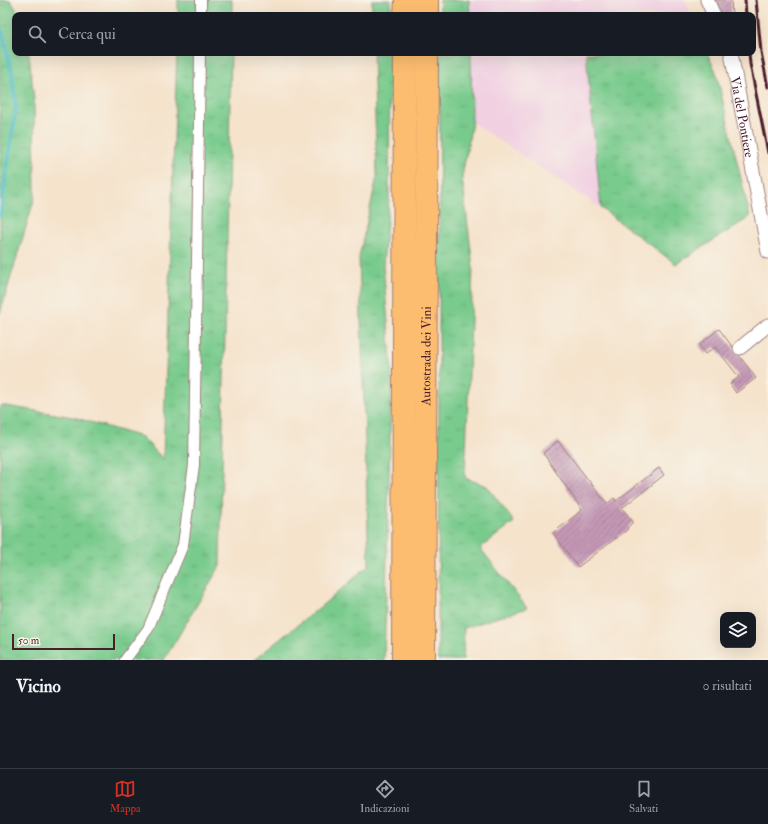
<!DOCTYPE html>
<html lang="it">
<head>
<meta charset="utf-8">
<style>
  body { margin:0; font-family:"IM FELL Double Pica",serif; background:#242831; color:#f1f3f6 }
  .controls { position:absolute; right:12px; bottom:12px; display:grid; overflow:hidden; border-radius:8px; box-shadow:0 4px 16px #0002 }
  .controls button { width:36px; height:36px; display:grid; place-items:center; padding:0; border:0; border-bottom:1px solid #363941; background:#171b24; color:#f1f3f6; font:20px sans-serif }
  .scale { position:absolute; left:12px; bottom:10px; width:103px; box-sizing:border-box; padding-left:4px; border:2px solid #4a1f2b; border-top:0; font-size:11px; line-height:14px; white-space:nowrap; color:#4a1f2b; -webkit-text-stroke:3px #f7f3e8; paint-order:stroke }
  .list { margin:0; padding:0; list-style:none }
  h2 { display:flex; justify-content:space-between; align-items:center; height:52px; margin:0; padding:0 16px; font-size:17px }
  h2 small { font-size:13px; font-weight:400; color:#9ea1a6 }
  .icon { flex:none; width:22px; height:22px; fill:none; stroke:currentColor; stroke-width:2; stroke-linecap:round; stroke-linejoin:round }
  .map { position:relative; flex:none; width:768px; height:660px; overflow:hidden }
  .search { position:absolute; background:#171b24; box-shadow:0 4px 16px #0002; left:12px; right:12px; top:12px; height:44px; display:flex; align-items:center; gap:10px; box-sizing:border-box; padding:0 14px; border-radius:8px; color:#9ea1a6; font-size:15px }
  .sheet { height:108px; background:#171b24 }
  nav { display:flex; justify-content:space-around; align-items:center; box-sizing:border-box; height:56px; border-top:1px solid #363941; background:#171b24; font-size:11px; color:#9ea1a6 }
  nav a { display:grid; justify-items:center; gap:2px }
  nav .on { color:#d93025 }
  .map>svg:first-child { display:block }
</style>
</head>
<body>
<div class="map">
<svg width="768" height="660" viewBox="0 0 768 660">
  <defs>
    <pattern id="grass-tufts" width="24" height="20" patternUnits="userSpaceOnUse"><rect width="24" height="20" fill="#79cb8d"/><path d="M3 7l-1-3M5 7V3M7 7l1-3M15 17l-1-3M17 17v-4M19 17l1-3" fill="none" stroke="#6aae7a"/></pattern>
    <pattern id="building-hatch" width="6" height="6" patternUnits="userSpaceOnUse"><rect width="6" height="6" fill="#c499b6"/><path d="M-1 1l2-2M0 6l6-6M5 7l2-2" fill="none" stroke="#a17c94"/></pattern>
  </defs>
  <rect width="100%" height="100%" fill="#f7f3e8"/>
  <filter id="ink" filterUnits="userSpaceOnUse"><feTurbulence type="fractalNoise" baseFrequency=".025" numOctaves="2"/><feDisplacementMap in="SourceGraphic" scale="8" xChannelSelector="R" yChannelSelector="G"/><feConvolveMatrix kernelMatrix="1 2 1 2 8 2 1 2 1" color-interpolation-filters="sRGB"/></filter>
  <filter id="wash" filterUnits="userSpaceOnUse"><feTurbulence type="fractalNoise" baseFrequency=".012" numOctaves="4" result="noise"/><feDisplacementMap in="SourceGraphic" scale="16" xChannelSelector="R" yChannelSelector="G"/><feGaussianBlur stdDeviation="0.9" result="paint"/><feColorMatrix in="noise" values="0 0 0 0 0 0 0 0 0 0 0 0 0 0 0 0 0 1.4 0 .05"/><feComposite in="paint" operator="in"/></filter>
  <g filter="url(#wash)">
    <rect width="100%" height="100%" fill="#f5e3cc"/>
    <g fill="#f1d0e2">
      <polygon points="469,0 685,0 691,15 470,15"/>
      <polygon points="471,53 707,53 716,72 750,217 676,264 601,208 472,122"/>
    </g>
    <g fill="url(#grass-tufts)" stroke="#62755c">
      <polygon points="0,0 10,0 20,15 15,15 15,53 29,53 34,100 35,197 0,313"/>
      <rect x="178" y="0" width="54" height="15"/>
      <rect x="372" y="0" width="19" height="15"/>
      <polygon points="440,0 469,0 470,15 440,15"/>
      <polygon points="177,53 231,53 220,566 164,660 0,660 0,405 73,417 142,437 163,459"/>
      <polygon points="373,53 390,53 389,198 383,265 392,369 384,660 254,660 335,595 369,565 359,257 377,177"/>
      <polygon points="440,53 471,53 472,122 462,177 473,267 465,478 487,486 514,522 480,548 527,608 464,628 463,660 438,660"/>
      <polygon points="586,53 707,53 716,72 750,217 676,264 601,208"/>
    </g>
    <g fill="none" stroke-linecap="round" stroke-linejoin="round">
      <polyline stroke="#50bdc9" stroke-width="4" points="0,28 2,31 12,73 16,108 0,216"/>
    </g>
    <g id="blocks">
      <g fill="url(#building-hatch)">
        <polygon points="714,0 731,0 732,15 716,14"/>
        <polygon points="719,329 756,378 736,393 730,384 739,377 715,347 705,354 699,345"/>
        <polygon points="558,441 607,504 614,498 616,501 659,468 664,475 622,508 633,522 627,528 628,529 578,567 553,533 582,510 543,453"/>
      </g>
    </g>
  </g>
  <g filter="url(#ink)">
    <use href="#blocks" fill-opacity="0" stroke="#a0817c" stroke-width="1"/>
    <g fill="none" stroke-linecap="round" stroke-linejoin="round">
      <defs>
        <g id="pedestrian">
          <polyline points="201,15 201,0"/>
          <polyline points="125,660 148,629 183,545 194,465 200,53"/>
        </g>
        <g id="minor">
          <polyline points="707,0 714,15"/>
          <path id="s1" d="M731,53L768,252"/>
          <polyline points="740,348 768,325"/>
        </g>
        <g id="motorway">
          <polyline points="405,15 406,0"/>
          <polyline points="427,15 427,0"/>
          <polyline points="403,660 405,53"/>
          <path id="s2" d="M424,660L427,53"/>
        </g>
      </defs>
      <use href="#pedestrian" stroke="#a0817c" stroke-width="12"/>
      <use href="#minor" stroke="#a0817c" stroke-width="15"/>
      <use href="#motorway" stroke="#a0817c" stroke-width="24"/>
      <use href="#pedestrian" stroke="#fff" stroke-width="10"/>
      <use href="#minor" stroke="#fff" stroke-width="13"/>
      <use href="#motorway" stroke="#fcbd6f" stroke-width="22"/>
      <g stroke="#4a1f2b" stroke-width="3">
        <polyline points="745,0 746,15"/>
        <polyline points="756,0 761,52 768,87"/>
        <polyline points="749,53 750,64 768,153"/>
      </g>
    </g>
  </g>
  <g text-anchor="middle" stroke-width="4" stroke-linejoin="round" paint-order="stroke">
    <g font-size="13" fill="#4a1f2b" stroke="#f7f3e8">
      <text dy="5" stroke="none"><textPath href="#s1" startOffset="65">Via del Pontiere</textPath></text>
      <text dy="5" stroke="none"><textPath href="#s2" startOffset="304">Autostrada dei Vini</textPath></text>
    </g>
  </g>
</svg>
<div class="controls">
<button><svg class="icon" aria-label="layers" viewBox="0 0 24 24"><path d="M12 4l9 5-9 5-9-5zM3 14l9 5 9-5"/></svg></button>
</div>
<div class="scale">50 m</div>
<div class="search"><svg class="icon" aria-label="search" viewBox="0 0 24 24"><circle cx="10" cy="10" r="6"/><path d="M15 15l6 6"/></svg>Cerca qui</div>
</div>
<section class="sheet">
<h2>Vicino<small>0 risultati</small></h2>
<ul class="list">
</ul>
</section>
<nav>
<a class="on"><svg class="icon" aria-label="map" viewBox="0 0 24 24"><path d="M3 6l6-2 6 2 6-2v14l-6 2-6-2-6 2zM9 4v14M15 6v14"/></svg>Mappa</a>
<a><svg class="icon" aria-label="directions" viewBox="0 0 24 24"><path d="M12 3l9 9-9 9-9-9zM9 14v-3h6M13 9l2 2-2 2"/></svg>Indicazioni</a>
<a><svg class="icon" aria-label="saved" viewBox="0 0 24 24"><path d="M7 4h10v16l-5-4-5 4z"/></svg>Salvati</a>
</nav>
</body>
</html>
